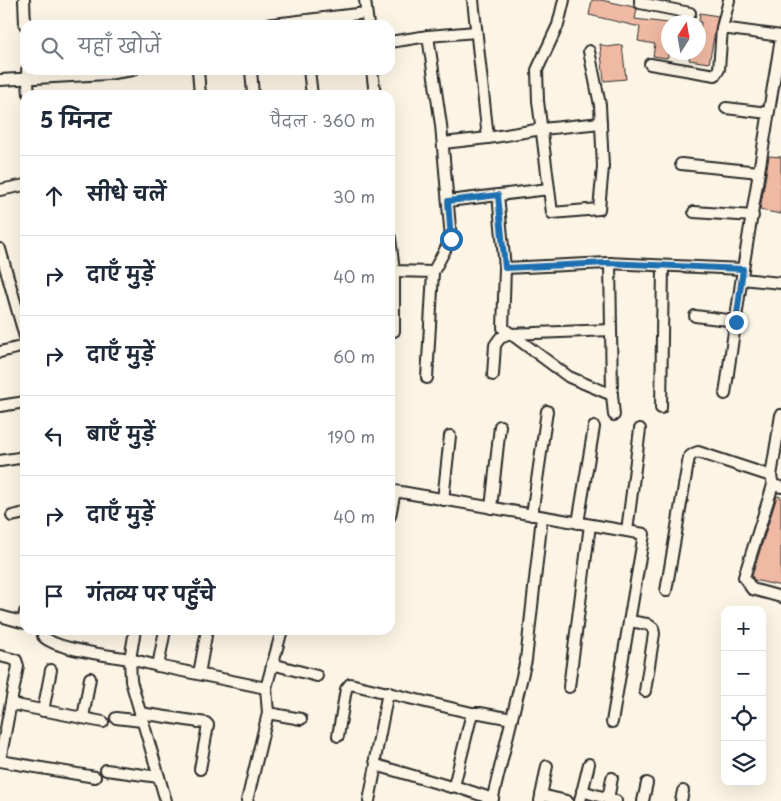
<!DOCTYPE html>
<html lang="hi">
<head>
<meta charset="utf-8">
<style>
  body { margin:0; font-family:"Playpen Sans","Playpen Sans Deva",sans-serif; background:#f2f2f3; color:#1f2937 }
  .controls { position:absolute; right:15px; bottom:15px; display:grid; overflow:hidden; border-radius:10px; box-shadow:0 5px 20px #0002 }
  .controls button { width:45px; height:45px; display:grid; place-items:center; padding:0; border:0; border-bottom:1px solid #e0e1e3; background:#fff; color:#1f2937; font:25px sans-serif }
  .compass { position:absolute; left:661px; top:15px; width:45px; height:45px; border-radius:50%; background:#fff; box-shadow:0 5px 20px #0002; rotate:11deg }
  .stop { position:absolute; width:15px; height:15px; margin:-11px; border:4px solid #1f6fb2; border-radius:50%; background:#fff }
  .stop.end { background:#1f6fb2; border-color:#fff; box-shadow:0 1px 5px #0008 }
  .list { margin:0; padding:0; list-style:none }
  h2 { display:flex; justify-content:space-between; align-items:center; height:65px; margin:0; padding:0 20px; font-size:21px }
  h2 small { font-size:16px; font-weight:400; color:#747a83 }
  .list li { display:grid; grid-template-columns:32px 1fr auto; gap:15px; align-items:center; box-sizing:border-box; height:80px; padding:0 20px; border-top:1px solid #e0e1e3 }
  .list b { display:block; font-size:19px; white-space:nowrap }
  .list em { font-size:16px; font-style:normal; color:#747a83 }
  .icon { flex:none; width:28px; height:28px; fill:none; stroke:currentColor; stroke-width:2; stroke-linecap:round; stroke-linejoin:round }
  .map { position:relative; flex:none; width:781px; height:801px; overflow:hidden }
  .search { position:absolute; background:#fff; box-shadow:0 5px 20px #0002; left:20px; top:20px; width:375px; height:55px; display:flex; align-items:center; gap:12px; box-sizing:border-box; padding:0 18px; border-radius:15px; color:#747a83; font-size:19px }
  .panel { position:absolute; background:#fff; box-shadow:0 5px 20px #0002; left:20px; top:90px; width:375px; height:545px; border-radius:15px }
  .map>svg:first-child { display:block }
</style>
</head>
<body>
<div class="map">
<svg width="781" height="801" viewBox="0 0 781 801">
  <rect width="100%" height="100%" fill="#fcf5e5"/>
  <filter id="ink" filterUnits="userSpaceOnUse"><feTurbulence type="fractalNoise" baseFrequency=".02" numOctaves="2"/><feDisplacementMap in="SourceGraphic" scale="10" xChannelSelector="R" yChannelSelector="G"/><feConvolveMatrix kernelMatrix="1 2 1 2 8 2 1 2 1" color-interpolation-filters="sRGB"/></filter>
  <g filter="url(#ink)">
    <g fill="#efb9a3" stroke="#2b2b2b">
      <polygon points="592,0 601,0 634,7 637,9 635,19 668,23 668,56 667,58 653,56 655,44 638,41 640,27 589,15"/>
      <polygon points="700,13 718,16 709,63 689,60 690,52 698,52 701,22 699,22"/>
      <polygon points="600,44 607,47 622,45 626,79 604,81"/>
      <polygon points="769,156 781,157 781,214 760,210"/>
      <polygon points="777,496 781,497 781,586 754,580 752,576"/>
    </g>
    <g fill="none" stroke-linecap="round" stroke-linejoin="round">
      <defs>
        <g id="minor">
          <polyline points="24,0 25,25"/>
          <polyline points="365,0 368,25"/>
          <polyline points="473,0 488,138 542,129 601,123"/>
          <polyline points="564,0 558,25 537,70 538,101 552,213 599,209 603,167 600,105 589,51"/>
          <polyline points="640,0 640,3 690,13"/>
          <polyline points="729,0 722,28 781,36"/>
          <polyline points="265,25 366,13"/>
          <polyline points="428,36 476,32"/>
          <polyline points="390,42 428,36 441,125 451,239 433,272"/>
          <polyline points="650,64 715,75 719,69 722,28"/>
          <polyline points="27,70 29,95"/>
          <polyline points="198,70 200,95"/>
          <polyline points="251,70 253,95"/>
          <polyline points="309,70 312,95"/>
          <polyline points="372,70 375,95"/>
          <polyline points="0,80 107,74 133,70"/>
          <polyline points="726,108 768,113"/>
          <polyline points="443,143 488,138"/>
          <polyline points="681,164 759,172"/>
          <polyline points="0,190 25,185"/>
          <polyline points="498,195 505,268 607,263 743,269 781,38"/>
          <polyline points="448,201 549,189"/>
          <polyline points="694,212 753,216"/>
          <polyline points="390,238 394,271 433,272 427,378"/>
          <polyline points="0,249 25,337"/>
          <polyline points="505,268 503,328 569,377 612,395 610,263"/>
          <polyline points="390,271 394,271 394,331 390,332"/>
          <polyline points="742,279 781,283"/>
          <polyline points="695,316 736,321"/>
          <polyline points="0,352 25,346"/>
          <polyline points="493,375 495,345 500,338 510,334 611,330"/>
          <polyline points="725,394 743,269"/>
          <polyline points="612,395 614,415"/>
          <polyline points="0,406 25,402"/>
          <polyline points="661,408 663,266"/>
          <polyline points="781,415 771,476 773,485 781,487"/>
          <polyline points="0,461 25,457"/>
          <polyline points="773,485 744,577 752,589 781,597"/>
          <polyline points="390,491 395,491 390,516"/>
          <polyline points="395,491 644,534 612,722"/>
          <polyline points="443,500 450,436"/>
          <polyline points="491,508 500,426"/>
          <polyline points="532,515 547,411"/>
          <polyline points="12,516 25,513"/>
          <polyline points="578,523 594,427"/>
          <polyline points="627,531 640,429"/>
          <polyline points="666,591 689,457 693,454 698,452 771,476"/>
          <polyline points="0,616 25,623"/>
          <polyline points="629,621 647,624 653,628 654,634 645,691"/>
          <polyline points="23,622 25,612"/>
          <path d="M43,630V636C53,649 112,656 130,659L135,630"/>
          <polyline points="165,630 158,666 266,688 282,630"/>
          <polyline points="0,656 16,660 18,666 0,760"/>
          <polyline points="272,664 317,676"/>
          <polyline points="158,666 130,659 131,681 166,801"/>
          <polyline points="199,674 207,630"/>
          <polyline points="569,687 590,525"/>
          <polyline points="11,704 103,722"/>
          <polyline points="43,711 51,670"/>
          <polyline points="140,713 206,723 208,725 200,769"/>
          <polyline points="268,713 301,719"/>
          <polyline points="83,718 90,678"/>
          <polyline points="116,718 142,721"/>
          <polyline points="338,736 346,689 350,684 472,713 480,713 512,719"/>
          <polyline points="0,761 95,777"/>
          <polyline points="376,765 451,787 454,786 493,799"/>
          <polyline points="106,770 159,777"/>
          <polyline points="454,786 472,713"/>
          <polyline points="582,791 616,801"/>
          <polyline points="541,795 567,801"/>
          <polyline points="608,799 612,778"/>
          <polyline points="247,801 268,713 266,688"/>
          <polyline points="369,801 376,765 375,759 388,692"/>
          <polyline points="492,801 526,660 542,517"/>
          <polyline points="540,801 547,766"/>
          <polyline points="580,801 589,764"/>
          <polyline points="643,801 647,783"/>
          <polyline points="681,801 683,791"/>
        </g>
      </defs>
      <use href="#minor" stroke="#2b2b2b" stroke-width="14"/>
      <use href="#minor" stroke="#fcf5e5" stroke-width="10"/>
    </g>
  </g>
  <g fill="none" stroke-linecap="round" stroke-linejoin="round" filter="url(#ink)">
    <polyline stroke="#1f6fb2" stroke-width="6" points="451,239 448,201 498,195 505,268 607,263 743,269 736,322"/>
  </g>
</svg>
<div class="controls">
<button>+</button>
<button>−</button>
<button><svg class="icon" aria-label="locate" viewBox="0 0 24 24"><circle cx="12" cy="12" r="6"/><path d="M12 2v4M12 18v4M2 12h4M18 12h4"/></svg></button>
<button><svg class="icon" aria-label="layers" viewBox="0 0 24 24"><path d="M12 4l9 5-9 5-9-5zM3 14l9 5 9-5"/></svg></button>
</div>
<svg class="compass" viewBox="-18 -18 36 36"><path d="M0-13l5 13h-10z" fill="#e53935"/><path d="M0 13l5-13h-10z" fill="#747a83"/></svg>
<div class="stop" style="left:451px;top:239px"></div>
<div class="stop end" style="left:736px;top:322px"></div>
<div class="search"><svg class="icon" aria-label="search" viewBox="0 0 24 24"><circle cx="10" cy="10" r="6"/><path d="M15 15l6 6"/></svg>यहाँ खोजें</div>
<section class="panel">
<h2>5 मिनट<small>पैदल · 360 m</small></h2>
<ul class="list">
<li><svg class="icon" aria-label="ahead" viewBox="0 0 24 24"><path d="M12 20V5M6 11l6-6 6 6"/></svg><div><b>सीधे चलें</b></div><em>30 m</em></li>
<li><svg class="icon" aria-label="right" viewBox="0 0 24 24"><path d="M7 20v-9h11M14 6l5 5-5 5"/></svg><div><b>दाएँ मुड़ें</b></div><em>40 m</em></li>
<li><svg class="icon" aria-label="right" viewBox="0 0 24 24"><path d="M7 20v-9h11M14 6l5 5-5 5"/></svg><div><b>दाएँ मुड़ें</b></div><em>60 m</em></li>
<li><svg class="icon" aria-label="left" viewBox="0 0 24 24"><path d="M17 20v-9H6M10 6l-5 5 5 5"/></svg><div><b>बाएँ मुड़ें</b></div><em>190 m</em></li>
<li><svg class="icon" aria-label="right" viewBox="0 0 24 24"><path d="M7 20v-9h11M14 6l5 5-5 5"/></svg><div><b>दाएँ मुड़ें</b></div><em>40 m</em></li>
<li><svg class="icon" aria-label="arrive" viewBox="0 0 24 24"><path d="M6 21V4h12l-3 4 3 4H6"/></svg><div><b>गंतव्य पर पहुँचे</b></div></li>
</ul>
</section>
</div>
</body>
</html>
